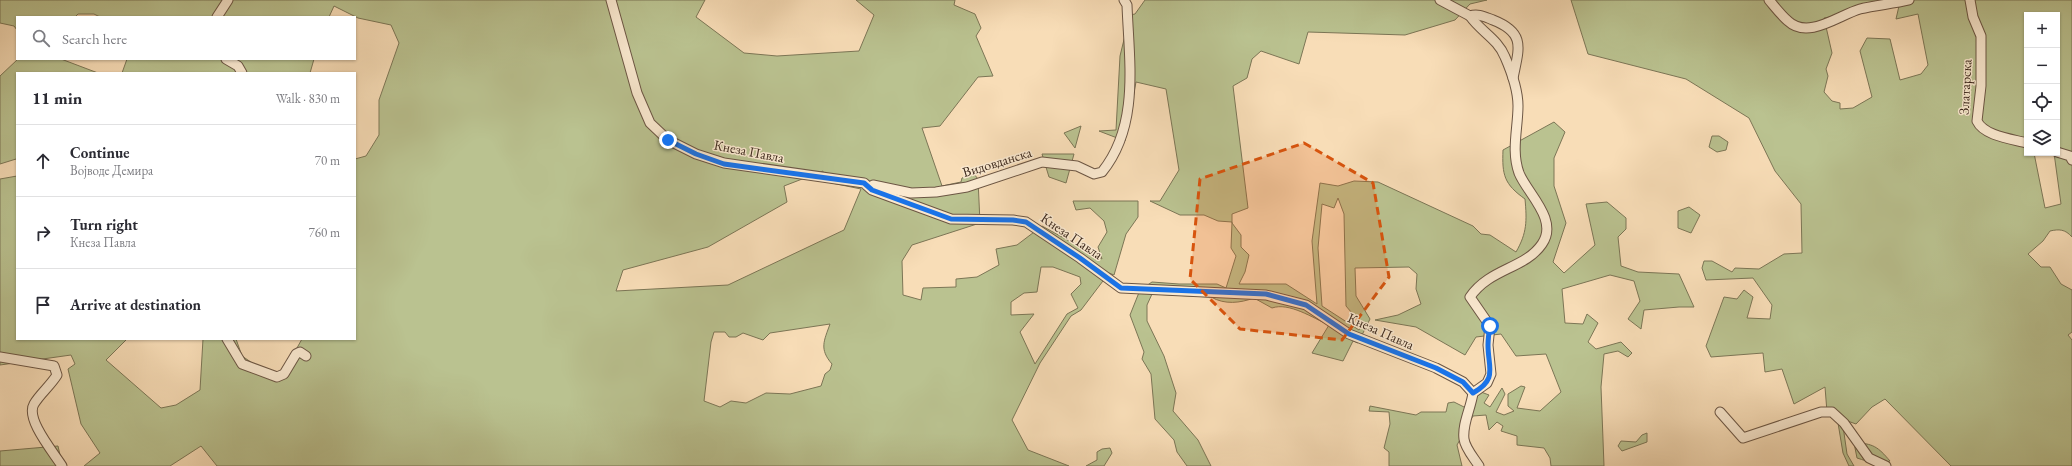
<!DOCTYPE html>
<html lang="en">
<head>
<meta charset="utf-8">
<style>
  body { margin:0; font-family:"EB Garamond",serif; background:#f7f7f7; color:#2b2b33 }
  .controls { position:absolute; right:12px; top:12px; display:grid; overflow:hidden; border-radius:0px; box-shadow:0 1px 3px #0004 }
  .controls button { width:36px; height:36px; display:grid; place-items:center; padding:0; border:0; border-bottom:1px solid #e1e1e2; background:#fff; color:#2b2b33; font:20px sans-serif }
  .stop { position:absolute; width:12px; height:12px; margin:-9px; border:3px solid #1a73e8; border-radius:50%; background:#fff }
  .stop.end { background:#1a73e8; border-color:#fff; box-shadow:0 1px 4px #0008 }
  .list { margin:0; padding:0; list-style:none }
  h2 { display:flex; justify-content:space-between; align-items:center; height:52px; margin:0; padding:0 16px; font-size:17px }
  h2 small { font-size:13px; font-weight:400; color:#7c7c81 }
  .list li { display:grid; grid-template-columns:26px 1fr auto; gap:12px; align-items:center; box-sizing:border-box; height:72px; padding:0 16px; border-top:1px solid #e1e1e2 }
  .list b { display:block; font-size:15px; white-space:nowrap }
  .list p { margin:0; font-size:13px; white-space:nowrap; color:#7c7c81 }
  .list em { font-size:13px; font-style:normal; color:#7c7c81 }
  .icon { flex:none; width:22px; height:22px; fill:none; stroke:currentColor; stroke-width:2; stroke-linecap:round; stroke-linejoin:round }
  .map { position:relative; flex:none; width:2072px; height:466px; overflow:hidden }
  .search { position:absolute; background:#fff; box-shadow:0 1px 3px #0004; left:16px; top:16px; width:340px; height:44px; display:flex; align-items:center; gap:10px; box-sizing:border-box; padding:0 14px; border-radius:0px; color:#7c7c81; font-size:15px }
  .panel { position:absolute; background:#fff; box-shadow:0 1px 3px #0004; left:16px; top:72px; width:340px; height:268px; border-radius:0px }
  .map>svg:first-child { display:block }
</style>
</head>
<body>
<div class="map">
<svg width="2072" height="466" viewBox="0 0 2072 466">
  <rect width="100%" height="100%" fill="#f8ddb7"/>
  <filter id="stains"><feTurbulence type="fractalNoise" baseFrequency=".005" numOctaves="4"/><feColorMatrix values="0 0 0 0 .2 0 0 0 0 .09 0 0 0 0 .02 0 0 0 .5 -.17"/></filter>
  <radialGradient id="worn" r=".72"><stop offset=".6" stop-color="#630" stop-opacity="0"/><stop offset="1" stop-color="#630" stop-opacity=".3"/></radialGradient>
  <g fill="#bac290" stroke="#7c7656" fill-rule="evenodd">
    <path d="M0,0H705L696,17L744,53L777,56L859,51L874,15L856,0H955L954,5L975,14L981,28L976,36L993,76L978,77L940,126L922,128L942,186L961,182L962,178L974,174L978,179L980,223L912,245L902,261L903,295L921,300L923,288L956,287V279L977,277L999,265L996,249L1017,245L1042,226L1102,259L1098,247L1107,232L1104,221L1090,208L1076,210L1073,201H1138V217L1126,234L1114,275L1109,273L1081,310L1071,316L1040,363L1012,420L1028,450L1069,466H217L201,446L170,466H84L100,453L81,424L68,369L75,364L71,355L0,365V179L17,176V339H127L106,360L161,408L176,405L200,390L203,339H236L242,356L261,369L276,373L284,371L302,339H355V159L366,156L379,135V100L399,43L391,25L358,18L334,6L329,17H100L94,14H78L75,17H17V30L14,26L0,23ZM823,171L822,181L861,189L844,230L728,285L616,291L623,270L708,247L787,202L784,186ZM1041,267H1053L1080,277L1081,284L1071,294L1078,308L1067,314L1035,364L1020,332L1034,314L1011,315V302L1024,293L1037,292ZM830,324C824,341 819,349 832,364L830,370L825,374L821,386L790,394L766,393L746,403L731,401L720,407L704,401L711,342L714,332H725L729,337H736L743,333L763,340L770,333Z"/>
    <path d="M1145,0H1487L1470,4L1455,20L1405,35L1308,32L1299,64L1261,51L1252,59L1247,78L1233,86L1248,208L1232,214V223L1241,235V247L1249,255L1245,272L1239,284H1286L1317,304L1312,241L1320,183L1338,186L1354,181L1378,182L1473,226L1481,234L1490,235L1516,252C1527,233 1527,221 1525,199C1504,184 1502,175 1503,150L1554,122L1565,132L1554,158V186L1566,223L1553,262L1564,273L1595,245L1586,204L1607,202L1626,218V229L1618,237L1621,266L1638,272L1679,274L1694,307H1679L1644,310L1641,329L1628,319L1640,301L1634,281L1610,275L1562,289L1565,323L1583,324L1587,314L1598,323L1588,342L1596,349L1621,342L1632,353L1628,357L1618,351L1604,354L1601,387L1604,466H1551L1550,458L1544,448L1517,445V436L1501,431L1503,426L1497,422L1489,430L1486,415L1473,416L1457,445L1462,466H1389V452L1384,448L1390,424L1389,412L1369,411L1370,406L1416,415L1421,412H1446L1448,403L1454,402L1464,407L1481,392L1489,395L1484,403L1490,407L1502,388L1505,394L1496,412L1504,415L1514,411L1508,406V394L1521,386L1525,387L1517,408L1540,411L1561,392L1546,354L1516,356L1501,334L1476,337L1465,355L1416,327L1375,320L1398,315L1421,304L1416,289L1417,274L1409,267L1355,268L1356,296L1370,319L1358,343L1353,341L1343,361L1312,353L1329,325C1313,318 1289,302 1272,308L1254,298C1240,303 1225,305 1211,297L1152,294L1147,305V321L1164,356L1176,393L1173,411L1198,440L1211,466H1187L1177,452L1174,440L1155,419L1151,374L1142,359L1144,352L1130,315L1140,290L1152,282L1179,284H1217L1226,288L1236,256L1231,248L1232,222L1218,221L1204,215H1180L1150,201H1160L1179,170L1166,89L1136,82L1125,141L1099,131L1116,130L1120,56L1130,15L1135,14ZM1338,198L1344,214L1346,306L1362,325L1359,330L1322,306L1318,248L1322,204L1334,208Z"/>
    <path d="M1571,0H2072V237C2065,229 2059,229 2050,231L2043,241L2028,254L2041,267H2050L2061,284L2072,290V332L2068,335L2072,340V466H1951L1885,399L1872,407L1856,424L1842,419L1847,454L1854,466H1849L1843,453L1837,417L1827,412L1825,387L1794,404L1782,369L1765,372L1763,353L1711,357L1706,346L1724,297L1737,299L1744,290L1753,297L1747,318L1770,319L1772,305L1753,278L1706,280L1702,268L1704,261H1712L1732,272L1735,268L1759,269L1784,254L1802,253L1801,204L1775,171L1749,118L1686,79L1588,54ZM1899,6L1896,19L1918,14L1928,65L1921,74L1900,80L1890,39L1867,38L1860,51L1872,97L1853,108L1840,109V103L1832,101L1824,92L1828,76L1826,69L1832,53L1824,18ZM2027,15H2057V153H2054L2061,204L2045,208L2034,153H2027Z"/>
    <polygon points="18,59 61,59 98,73 17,73 17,161 16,159 0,164 0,76"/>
    <polygon points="127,59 314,59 310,73 122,73"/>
    <polygon points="1081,126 1075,148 1064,133"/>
    <polygon points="1712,136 1719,136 1728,142 1726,150 1717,152 1709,147"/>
    <polygon points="1042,154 1074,154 1066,183 1049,177"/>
    <polygon points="1689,207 1700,215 1691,233 1678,228 1678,211"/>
    <polygon points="1647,433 1647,442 1622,451 1618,446 1621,441 1636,442 1642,435"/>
    <path d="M1854,443C1873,443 1878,447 1890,461C1877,466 1870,462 1857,458Z"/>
    <polygon points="58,446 60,455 54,456 59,466 0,466 0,451"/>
    <polygon points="1110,448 1112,453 1104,466 1086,466 1097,460 1097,452 1102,449"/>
  </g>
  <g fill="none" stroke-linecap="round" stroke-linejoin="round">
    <defs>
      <g id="street">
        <path d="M611,0L637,93L650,123L668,140L696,154L724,163L864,183L872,190L951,219L1013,220L1026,222L1080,258L1121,288L1266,295L1306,305L1349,334L1436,368L1463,382L1473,393C1471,408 1462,424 1464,439C1465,448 1474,458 1479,466"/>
        <path d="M1440,0L1470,16C1478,13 1485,17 1493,20C1526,33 1519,48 1513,78"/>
        <path d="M1769,0C1775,7 1781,15 1788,21C1808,40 1839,15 1860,9C1876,5 1893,4 1909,0"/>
        <path d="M1970,0L1973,17L1981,36V86L1977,121C1984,136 2012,139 2027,143"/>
        <path d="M1470,16C1480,31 1498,39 1505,57C1512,73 1518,89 1518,106C1518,128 1511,151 1519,173C1527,193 1559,220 1542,244C1525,269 1490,268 1470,297L1490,326L1488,345L1491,374L1487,383L1473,393"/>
        <polyline points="217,17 228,0"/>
        <polyline points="226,59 238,66 242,73"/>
        <polyline points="2057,152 2070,156 2072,160"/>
        <path d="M873,185L911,193L936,192L967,187L1042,162L1077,166L1094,174L1102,172C1140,125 1129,61 1127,5L1124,0"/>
        <polyline points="227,339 242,364 277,377 284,374 296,354 300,352 306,356"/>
        <path d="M0,357L54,366L57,375C50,386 40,394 34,404C25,419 54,453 62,466"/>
        <polyline points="1720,412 1743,438 1821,412 1832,412 1844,423 1869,458 1886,466"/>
      </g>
    </defs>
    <use href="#street" stroke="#6c5644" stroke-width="11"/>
    <use href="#street" stroke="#fae9d0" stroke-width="9"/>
  </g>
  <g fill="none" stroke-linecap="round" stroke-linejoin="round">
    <path stroke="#1a73e8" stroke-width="5" d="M668,140L696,154L724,164L864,183L872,190L951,219L1013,220L1026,222L1080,258L1121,288L1266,294L1306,305L1349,334L1436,368L1463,382L1473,393C1498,379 1488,368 1488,345C1488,338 1489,332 1490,326"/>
  </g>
  <path fill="#d7540e" fill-opacity="0.2" stroke="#d7540e" stroke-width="3" stroke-dasharray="8 5" stroke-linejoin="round" d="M1304,143L1373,183L1389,277L1342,340L1240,329L1190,279L1200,179Z"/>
  <g text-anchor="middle" stroke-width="3" stroke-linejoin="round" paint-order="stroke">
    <g font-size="14" fill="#3d291d" stroke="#fae9d0">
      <text transform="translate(1965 87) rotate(-87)" y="5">Златарска</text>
      <text transform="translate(749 151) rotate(11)" y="5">Кнеза Павла</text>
      <text transform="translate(997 162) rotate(-17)" y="5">Видовданска</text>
      <text transform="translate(1072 236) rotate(34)" y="5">Кнеза Павла</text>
      <text transform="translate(1381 331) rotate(24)" y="5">Кнеза Павла</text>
    </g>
  </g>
  <rect width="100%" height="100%" filter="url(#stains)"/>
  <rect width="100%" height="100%" fill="url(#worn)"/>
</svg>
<div class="controls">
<button>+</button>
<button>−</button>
<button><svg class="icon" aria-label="locate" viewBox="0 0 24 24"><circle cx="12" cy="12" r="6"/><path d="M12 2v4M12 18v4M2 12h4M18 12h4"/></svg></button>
<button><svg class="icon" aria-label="layers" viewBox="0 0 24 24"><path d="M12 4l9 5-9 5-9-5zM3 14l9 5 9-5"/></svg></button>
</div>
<div class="stop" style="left:1490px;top:326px"></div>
<div class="stop end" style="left:668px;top:140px"></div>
<div class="search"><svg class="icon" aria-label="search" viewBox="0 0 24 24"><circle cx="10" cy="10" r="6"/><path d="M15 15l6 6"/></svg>Search here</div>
<section class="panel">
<h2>11 min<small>Walk · 830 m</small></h2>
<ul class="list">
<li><svg class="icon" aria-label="ahead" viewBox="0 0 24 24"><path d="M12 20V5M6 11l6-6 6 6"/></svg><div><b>Continue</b><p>Војводе Демира</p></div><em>70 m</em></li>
<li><svg class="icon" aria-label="right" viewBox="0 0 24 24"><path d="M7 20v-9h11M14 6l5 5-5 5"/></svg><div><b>Turn right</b><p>Кнеза Павла</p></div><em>760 m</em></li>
<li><svg class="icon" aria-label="arrive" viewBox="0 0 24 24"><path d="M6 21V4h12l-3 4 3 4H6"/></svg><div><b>Arrive at destination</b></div></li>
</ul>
</section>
</div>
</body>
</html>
